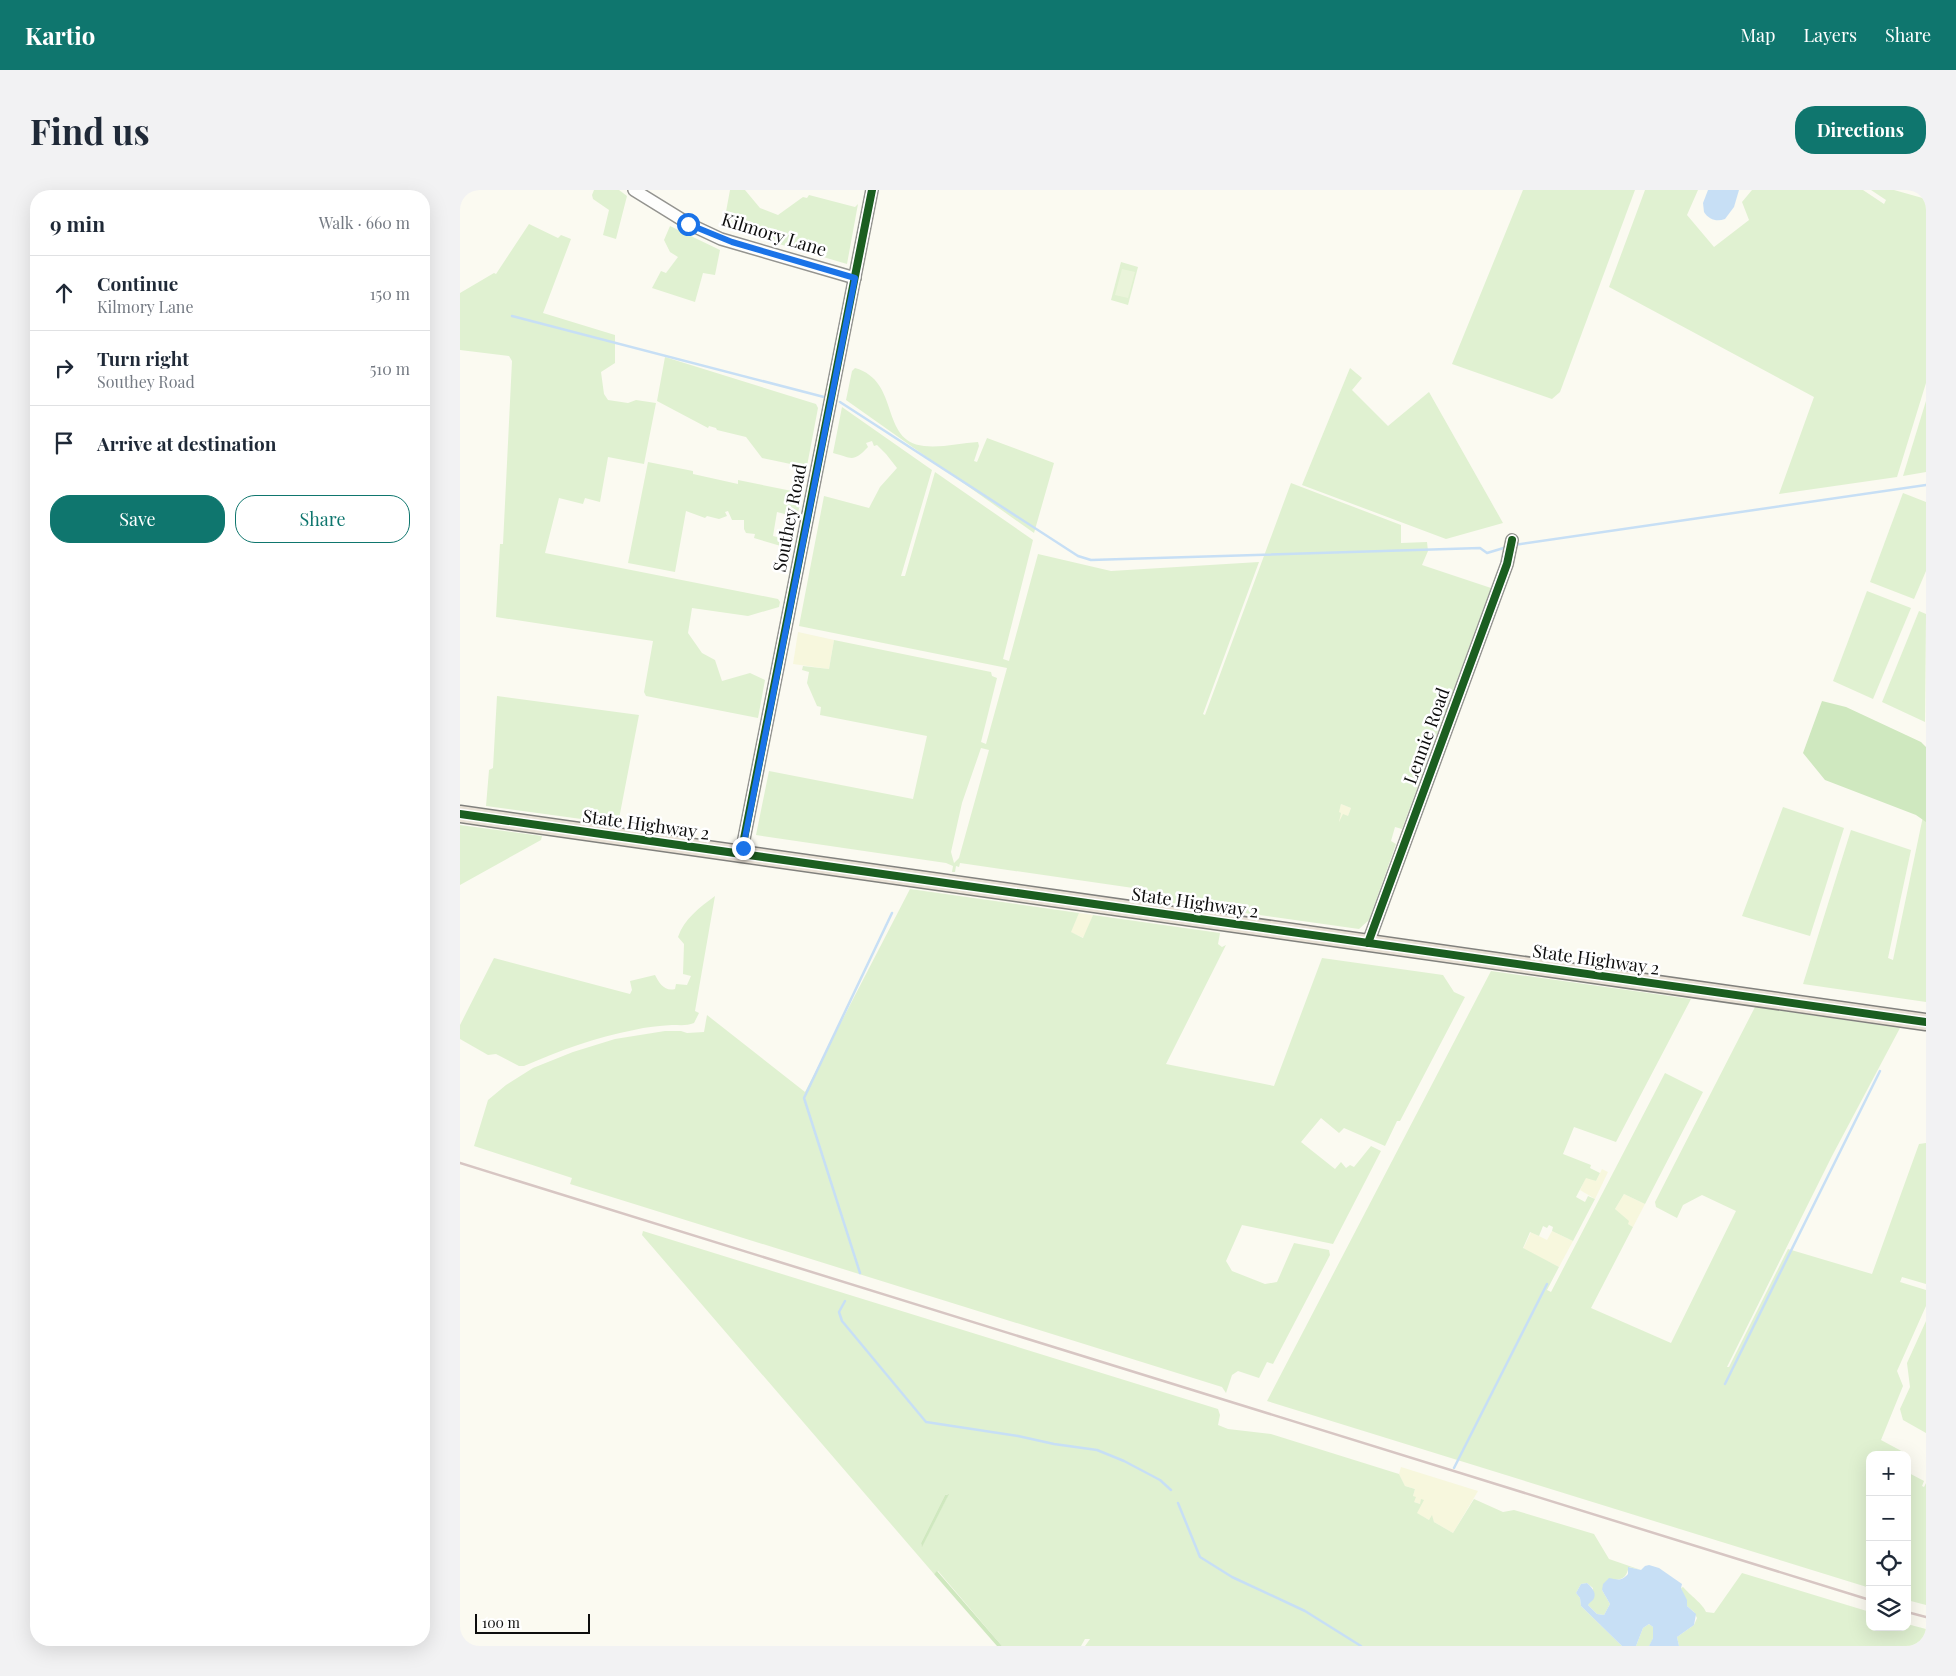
<!DOCTYPE html>
<html lang="en">
<head>
<meta charset="utf-8">
<style>
  body { margin:0; font-family:"Playfair Display",serif; background:#f2f2f3; color:#1f2937 }
  .controls { position:absolute; right:15px; bottom:15px; display:grid; overflow:hidden; border-radius:10px; box-shadow:0 5px 20px #0002 }
  .controls button { width:45px; height:45px; display:grid; place-items:center; padding:0; border:0; border-bottom:1px solid #e0e1e3; background:#fff; color:#1f2937; font:25px sans-serif }
  .scale { position:absolute; left:15px; bottom:12px; width:115px; box-sizing:border-box; padding-left:5px; border:2px solid #0d0d0d; border-top:0; font-size:14px; line-height:18px; white-space:nowrap; color:#0d0d0d; -webkit-text-stroke:4px #fff; paint-order:stroke }
  .stop { position:absolute; width:15px; height:15px; margin:-11px; border:4px solid #1a73e8; border-radius:50%; background:#fff }
  .stop.end { background:#1a73e8; border-color:#fff; box-shadow:0 1px 5px #0008 }
  .list { margin:0; padding:0; list-style:none }
  h2 { display:flex; justify-content:space-between; align-items:center; height:65px; margin:0; padding:0 20px; font-size:21px }
  h2 small { font-size:16px; font-weight:400; color:#747a83 }
  .list li { display:grid; grid-template-columns:32px 1fr auto; gap:15px; align-items:center; box-sizing:border-box; height:75px; padding:0 20px; border-top:1px solid #e0e1e3 }
  .list b { display:block; font-size:19px; white-space:nowrap }
  .list p { margin:0; font-size:16px; white-space:nowrap; color:#747a83 }
  .list em { font-size:16px; font-style:normal; color:#747a83 }
  .actions { display:flex; gap:10px; padding:15px 20px }
  .actions a { flex:1; padding:11px 0; border:1px solid #0f766e; border-radius:20px; text-align:center; font-size:18px; color:#0f766e }
  .actions .main { background:#0f766e; color:#fff }
  .icon { flex:none; width:28px; height:28px; fill:none; stroke:currentColor; stroke-width:2; stroke-linecap:round; stroke-linejoin:round }
  .map { position:relative; flex:none; width:1466px; height:1456px; overflow:hidden; border-radius:20px }
  header { display:flex; align-items:center; gap:30px; box-sizing:border-box; height:70px; padding:0 25px; background:#0f766e; color:#fff }
  header strong { font-size:24px }
  nav { display:flex; gap:28px; margin-inline-start:auto; font-size:18px }
  .intro { display:flex; align-items:center; justify-content:space-between; box-sizing:border-box; height:120px; padding:0 30px }
  h1 { margin:0; font-size:35px }
  .button { padding:12px 22px; border-radius:20px; background:#0f766e; color:#fff; font-size:18px; font-weight:700 }
  main { display:flex; gap:30px; padding:0 30px }
  aside { flex:1; background:#fff; border-radius:20px; box-shadow:0 5px 20px #0002 }
  .map>svg:first-child { display:block }
</style>
</head>
<body>
<header>
<strong>Kartio</strong>
<nav><a>Map</a><a>Layers</a><a>Share</a></nav>
</header>
<div class="intro"><h1>Find us</h1><a class="button">Directions</a></div>
<main>
<aside>
<h2>9 min<small>Walk · 660 m</small></h2>
<ul class="list">
<li><svg class="icon" aria-label="ahead" viewBox="0 0 24 24"><path d="M12 20V5M6 11l6-6 6 6"/></svg><div><b>Continue</b><p>Kilmory Lane</p></div><em>150 m</em></li>
<li><svg class="icon" aria-label="right" viewBox="0 0 24 24"><path d="M7 20v-9h11M14 6l5 5-5 5"/></svg><div><b>Turn right</b><p>Southey Road</p></div><em>510 m</em></li>
<li><svg class="icon" aria-label="arrive" viewBox="0 0 24 24"><path d="M6 21V4h12l-3 4 3 4H6"/></svg><div><b>Arrive at destination</b></div></li>
</ul>
<div class="actions"><a class="main">Save</a><a>Share</a></div>
</aside>
<div class="map">
<svg width="1466" height="1456" viewBox="0 0 1466 1456">
  <rect width="100%" height="100%" fill="#fbfaf1"/>
  <g fill="#f7f7dd">
    <polygon points="338,442 374,450 369,479 333,474"/>
    <polygon points="881,614 891,618 888,626 880,633 878,623"/>
    <polygon points="619,723 633,725 624,748 610,742"/>
    <polygon points="1142,979 1148,982 1135,1009 1120,1000 1126,987 1136,991"/>
    <polygon points="1164,1004 1185,1014 1173,1037 1168,1034 1155,1019"/>
    <polygon points="1092,1041 1113,1051 1099,1077 1063,1059 1071,1042 1087,1050"/>
    <polygon points="941,1277 1018,1301 993,1343 974,1332 972,1326 969,1330 956,1323 960,1314 954,1312 953,1306 955,1299 945,1296 939,1284"/>
  </g>
  <g fill="#e0f1d1" fill-rule="evenodd">
    <polygon points="134,0 159,0 167,6 156,49 143,45 149,20 133,9 132,5"/>
    <polygon points="270,0 285,0 300,18 318,25 343,7 347,8 349,5 395,17 398,14 387,74 319,54 313,51 263,38"/>
    <polygon points="1063,0 1175,0 1100,202 1092,209 992,174"/>
    <polygon points="1185,0 1238,0 1227,25 1254,57 1289,30 1282,12 1292,0 1403,0 1424,14 1426,10 1411,0 1434,0 1466,9 1466,193 1437,287 1319,304 1354,207 1149,97"/>
    <polygon points="69,34 98,48 101,45 111,49 83,123 155,145 155,173 141,182 144,204 148,210 168,213 176,210 196,213 184,274 148,267 140,312 125,308 123,314 99,308 85,363 318,409 320,412 319,417 288,426 232,418 228,443 242,463 255,470 262,491 290,483 305,490 298,528 186,506 184,502 193,451 36,427 40,354 43,354 52,171 49,166 0,160 0,103 34,83 36,84"/>
    <polygon points="210,36 260,60 255,85 243,83 235,112 192,98 201,81 206,83 218,67 210,62 204,50"/>
    <polygon points="661,72 678,77 668,115 651,110"/>
    <polygon points="205,167 356,214 358,218 347,276 343,278 340,276 302,268 286,247 257,240 256,238 249,236 248,238 197,211"/>
    <path d="M395,178C441,191 419,251 464,256C481,258 501,253 518,252L519,256L514,271L517,272L527,248L594,273L574,343L386,210L392,181Z"/>
    <polygon points="890,178 902,188 892,200 928,236 969,202 1043,333 986,349 842,295"/>
    <polygon points="1466,211 1466,282 1443,286"/>
    <path d="M382,217L472,280L441,386H445L475,282L573,350L543,469L549,471L578,364L651,381L799,372L743,524L745,525L831,293L941,335V353L967,352L968,361L962,375L1031,398L942,639L935,637L931,651L936,654L909,730L899,739L677,708L680,699L500,673L499,677L496,676L495,682H492L493,676L486,673L296,645L309,581L453,609L467,546L360,525L361,517L357,516L347,493L349,482L342,480L343,476L369,479L374,450L531,482L532,486L537,488L521,552L526,554L547,478L339,436L364,306L409,318L420,297L437,278L426,264L417,255L414,256L412,251L406,253L408,257C393,273 392,268 373,263ZM521,558L529,560L499,668L494,673L491,662L502,613ZM881,614L891,618L888,626L883,624L879,632L881,623L879,622Z"/>
    <path d="M188,272L233,281V284L278,294V290L342,303L331,359L294,348L295,344L286,343L284,339V330H272L268,321L265,322L267,326L259,329L247,326L245,328L226,321L215,382L168,373ZM317,322L332,326L328,350L313,346Z"/>
    <polygon points="1443,303 1466,312 1466,381 1454,409 1410,392"/>
    <polygon points="1407,401 1451,418 1413,509 1373,491"/>
    <polygon points="1459,421 1466,424 1465,532 1422,512"/>
    <polygon points="37,506 179,525 158,634 26,616 29,580 33,578"/>
    <polygon points="1466,612 1466,812 1343,794 1391,640 1451,660 1428,768 1433,770"/>
    <polygon points="1323,617 1384,638 1350,746 1282,726"/>
    <polygon points="0,635 82,646 81,650 0,695"/>
    <polygon points="450,699 619,723 611,742 623,748 633,725 760,743 758,754 762,757 766,755 706,874 814,896 862,768 983,785 994,802 1005,807 940,931 937,931 925,956 884,938 879,943 861,928 841,952 875,979 881,972 886,978 890,975 894,977 911,956 921,961 873,1054 782,1035 766,1071 772,1081 805,1094 817,1092 834,1053 869,1060 870,1065 813,1174 807,1172 799,1188 778,1181 772,1185 766,1203 762,1197 110,994 112,988 14,956 28,910 46,895 73,878 113,862 155,849 205,841 221,841 227,843 244,842 247,825 345,902"/>
    <path d="M255,706L235,821L239,823L234,833C227,836 220,835 212,835C199,836 186,837 174,840C136,847 99,861 64,876H59L36,864L28,865L0,849V835L34,768L170,804L172,800L170,791L195,785C199,793 205,802 215,799L216,794L227,795L231,786L223,784L224,754L218,747C224,729 240,717 255,706Z"/>
    <polygon points="1031,781 1231,809 1156,952 1114,937 1103,964 1131,975 1130,978 1140,983 1136,991 1126,988 1116,1007 1125,1012 1128,1006 1135,1009 1113,1051 1092,1041 1093,1037 1089,1035 1087,1038 1083,1036 1079,1046 1070,1042 1063,1058 1099,1077 1087,1100 1091,1102 1205,883 1243,902 1185,1014 1164,1004 1155,1019 1169,1031 1168,1034 1173,1037 1131,1118 1211,1153 1276,1021 1242,1005 1223,1015 1217,1028 1196,1017 1195,1012 1295,817 1440,838 1372,966 1267,1177 1269,1177 1328,1059 1412,1084 1459,954 1466,953 1466,1094 1442,1087 1440,1092 1466,1100 1466,1116 1437,1181 1443,1196 1421,1250 1447,1264 1410,1265 1410,1398 807,1211"/>
    <path d="M183,1041L758,1219L760,1225L758,1235L768,1239L811,1244L939,1284L945,1296L955,1299L953,1306L956,1307L954,1312L960,1314L961,1309L964,1310L957,1323L969,1330L972,1325L974,1332L993,1343L1014,1309L1043,1322L1054,1320L1134,1344L1149,1369L1181,1380L1169,1377C1166,1386 1165,1389 1155,1390L1152,1389L1142,1400L1150,1414L1144,1425L1137,1424L1128,1415L1129,1412L1132,1410L1133,1398L1127,1393L1121,1394L1116,1403L1120,1408L1121,1416L1162,1456H625L630,1449H625L621,1456H542L478,1381L474,1384L182,1045ZM488,1304V1305L462,1356L461,1353L485,1305Z"/>
    <polygon points="1466,1131 1466,1243 1443,1230 1440,1219 1450,1197 1447,1173"/>
    <polygon points="1447,1282 1464,1291 1462,1296 1464,1297 1466,1293 1466,1415 1447,1410"/>
    <path d="M1282,1383L1410,1422V1437H1447V1434L1466,1439V1456H1219L1217,1447L1234,1435L1237,1428L1234,1422L1227,1416L1221,1398L1223,1397C1229,1404 1244,1415 1246,1422L1254,1423Z"/>
    <path d="M1189,1434L1193,1437C1195,1444 1193,1450 1189,1456H1176L1183,1438Z"/>
  </g>
  <g fill="#cfe8bf">
    <polygon points="1362,511 1386,517 1461,552 1466,557 1466,632 1456,625 1365,590 1343,563"/>
    <polygon points="489,1304 462,1357 461,1353 485,1305"/>
    <polygon points="477,1381 542,1456 537,1456 474,1384"/>
  </g>
  <polygon fill="#eaf4da" points="662,79 675,82 668,108 655,105"/>
  <g fill="#c7dff5">
    <path d="M1248,0H1279L1274,17L1265,29C1257,32 1249,30 1244,22L1243,13Z"/>
    <path d="M1189,1375L1199,1378L1222,1394L1221,1398L1227,1410V1416L1236,1424L1234,1435L1217,1447L1219,1456H1189L1193,1448V1437L1189,1434L1183,1438L1176,1456H1162L1121,1416L1120,1408L1116,1403L1121,1394L1127,1393C1131,1397 1138,1403 1133,1410C1131,1412 1129,1413 1128,1415L1137,1424L1144,1425L1150,1414L1142,1400L1143,1394L1149,1388C1158,1390 1162,1391 1168,1384V1377L1181,1380L1185,1376Z"/>
  </g>
  <g fill="none" stroke-linecap="round" stroke-linejoin="round">
    <g stroke="#c7dff5" stroke-width="2.5">
      <polyline points="52,126 364,207"/>
      <polyline points="380,212 618,366 631,370 1020,358 1027,363 1047,357"/>
      <polyline points="1054,355 1466,295"/>
      <polyline points="400,1083 344,908 432,723"/>
      <polyline points="385,1111 379,1122 382,1131 466,1232 558,1246 594,1254 637,1260 664,1271 700,1290 711,1300"/>
      <polyline points="1265,1194 1420,881"/>
      <polyline points="994,1278 1087,1094"/>
      <polyline points="718,1313 740,1367 772,1387 845,1421 901,1456"/>
    </g>
    <defs>
      <g id="minor">
        <polyline points="174,0 229,34 261,49 395,88"/>
        <polyline points="281,664 412,0"/>
        <polyline points="908,753 1047,374 1052,350"/>
      </g>
      <polyline id="highway" points="0,624 1466,832"/>
    </defs>
    <use href="#minor" stroke="#949490" stroke-width="14"/>
    <use href="#highway" stroke="#81817d" stroke-width="19"/>
    <use href="#minor" stroke="#fefefd" stroke-width="11"/>
    <use href="#highway" stroke="#e9e1d5" stroke-width="16"/>
    <g stroke="#d7c6c3" stroke-width="2.5">
      <polyline points="0,973 1410,1410"/>
      <polyline points="1447,1422 1466,1427"/>
    </g>
    <defs>
      <g id="cycleway">
        <polyline points="0,624 1466,832"/>
        <polyline points="281,664 412,0"/>
        <polyline points="908,753 1047,374 1052,350"/>
      </g>
    </defs>
    <use href="#cycleway" stroke="#fff" stroke-width="11"/>
    <use href="#cycleway" stroke="#1b5e20" stroke-width="8"/>
  </g>
  <g fill="none" stroke-linecap="round" stroke-linejoin="round">
    <polyline stroke="#1a73e8" stroke-width="6" points="228,34 272,52 395,88 283,658"/>
  </g>
  <g text-anchor="middle" stroke-width="5" stroke-linejoin="round" paint-order="stroke">
    <g font-size="18" fill="#0d0d0d" stroke="#fff">
      <text transform="translate(314 45) rotate(17)" y="6">Kilmory Lane</text>
      <text transform="translate(330 328) rotate(-79)" y="6">Southey Road</text>
      <text transform="translate(967 546) rotate(-70)" y="6">Lennie Road</text>
      <text transform="translate(186 635) rotate(8)" y="6">State Highway 2</text>
      <text transform="translate(735 713) rotate(8)" y="6">State Highway 2</text>
      <text transform="translate(1136 770) rotate(8)" y="6">State Highway 2</text>
    </g>
  </g>
</svg>
<div class="controls">
<button>+</button>
<button>−</button>
<button><svg class="icon" aria-label="locate" viewBox="0 0 24 24"><circle cx="12" cy="12" r="6"/><path d="M12 2v4M12 18v4M2 12h4M18 12h4"/></svg></button>
<button><svg class="icon" aria-label="layers" viewBox="0 0 24 24"><path d="M12 4l9 5-9 5-9-5zM3 14l9 5 9-5"/></svg></button>
</div>
<div class="scale">100 m</div>
<div class="stop" style="left:228px;top:34px"></div>
<div class="stop end" style="left:283px;top:658px"></div>
</div>
</main>
</body>
</html>
